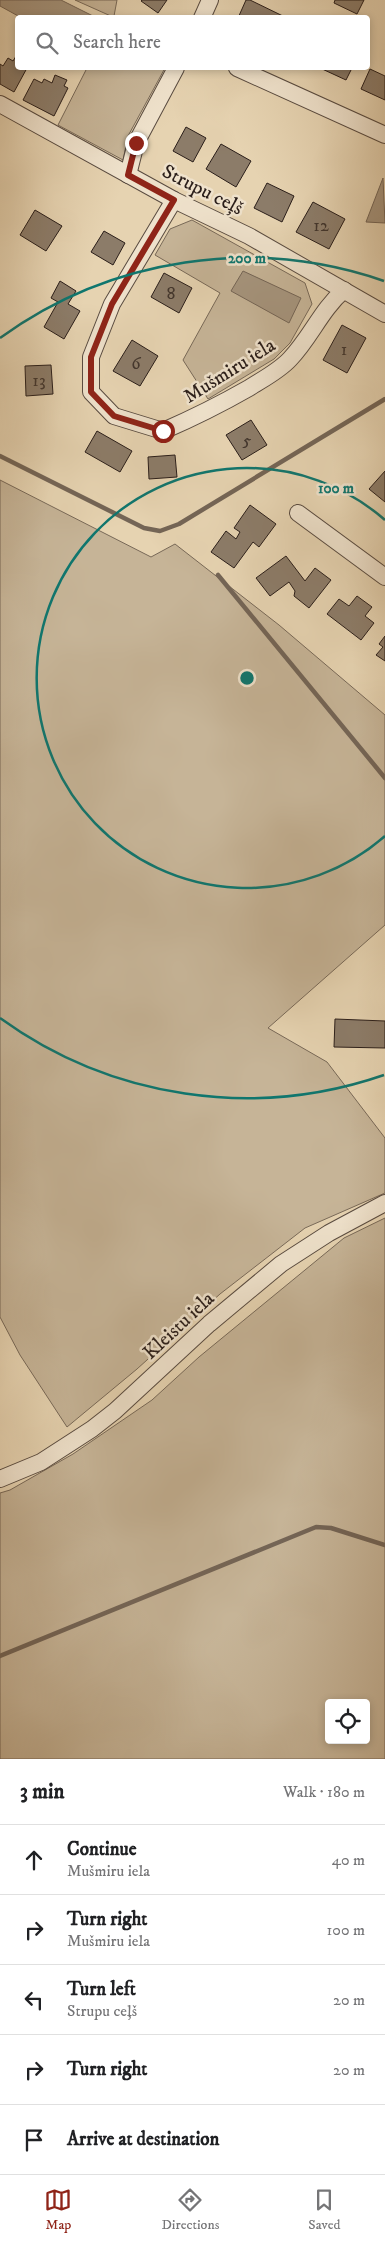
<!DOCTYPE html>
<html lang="en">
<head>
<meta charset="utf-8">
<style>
  body { margin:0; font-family:"IM FELL DW Pica",serif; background:#f6f6f6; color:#202124 }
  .controls { position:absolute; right:15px; bottom:15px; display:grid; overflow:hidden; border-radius:5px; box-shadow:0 2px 8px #0003 }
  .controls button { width:45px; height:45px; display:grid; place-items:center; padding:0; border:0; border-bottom:1px solid #e0e0e0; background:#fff; color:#202124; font:25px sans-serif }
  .stop { position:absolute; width:15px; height:15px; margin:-11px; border:4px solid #8f2418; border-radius:50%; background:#fff }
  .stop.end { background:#8f2418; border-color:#fff; box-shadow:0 1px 5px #0008 }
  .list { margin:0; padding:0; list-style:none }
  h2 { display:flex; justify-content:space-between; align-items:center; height:65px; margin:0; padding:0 20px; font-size:21px }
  h2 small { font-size:16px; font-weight:400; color:#757577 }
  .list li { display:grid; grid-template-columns:32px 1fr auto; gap:15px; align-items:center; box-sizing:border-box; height:70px; padding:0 20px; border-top:1px solid #e0e0e0 }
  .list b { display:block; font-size:19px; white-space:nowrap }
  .list p { margin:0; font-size:16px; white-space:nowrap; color:#757577 }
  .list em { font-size:16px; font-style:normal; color:#757577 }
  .icon { flex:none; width:28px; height:28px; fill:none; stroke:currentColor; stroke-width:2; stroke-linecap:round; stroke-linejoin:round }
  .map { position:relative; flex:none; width:385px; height:1759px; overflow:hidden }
  .search { position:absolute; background:#fff; box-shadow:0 2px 8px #0003; left:15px; right:15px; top:15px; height:55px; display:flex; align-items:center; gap:12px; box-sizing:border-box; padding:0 18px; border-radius:5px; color:#757577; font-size:19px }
  .sheet { height:415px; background:#fff }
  nav { display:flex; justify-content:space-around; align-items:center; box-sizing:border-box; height:70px; border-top:1px solid #e0e0e0; background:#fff; font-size:14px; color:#757577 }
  nav a { display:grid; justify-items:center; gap:2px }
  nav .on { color:#8f2418 }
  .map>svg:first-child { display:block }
</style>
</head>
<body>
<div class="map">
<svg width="385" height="1759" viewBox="0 0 385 1759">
  <rect width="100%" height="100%" fill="#e6d3b1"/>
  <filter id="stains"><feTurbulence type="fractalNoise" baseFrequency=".004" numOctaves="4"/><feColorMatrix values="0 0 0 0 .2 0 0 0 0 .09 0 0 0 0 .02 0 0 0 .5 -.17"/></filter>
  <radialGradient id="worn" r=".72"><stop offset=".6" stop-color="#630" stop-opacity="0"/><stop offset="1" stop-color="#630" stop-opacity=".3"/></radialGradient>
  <g fill="#c6b497" stroke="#786958" fill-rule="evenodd">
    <polygon points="75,0 117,0 114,16 119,17 113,17"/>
    <polygon points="87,68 165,68 128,136 123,160 58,125"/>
    <polygon points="192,220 305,283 312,304 290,343 274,359 208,399 183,360 220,293 155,255 170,229"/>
    <polygon points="0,480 151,557 175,544 279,625 385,715 385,925 268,1028 327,1062 385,1138 385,1193 305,1228 220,1294 137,1369 67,1427 20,1355 0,1317"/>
    <path d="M385,1218V1759H0V1493L10,1490L73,1454L152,1400L199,1357L344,1238ZM329,1703H366V1740H329Z"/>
  </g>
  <g fill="#a6957e" stroke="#746556">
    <polygon points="0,0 61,0 95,17 20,17 0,6"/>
    <polygon points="383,178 385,223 366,222"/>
    <polygon points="243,271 301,298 289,323 231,291"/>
  </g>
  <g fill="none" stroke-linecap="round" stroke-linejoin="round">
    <g stroke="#746556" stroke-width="4.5">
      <polyline points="0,456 144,528 160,531 179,524 385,399"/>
      <polyline points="218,575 385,778"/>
      <polyline points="0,1656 316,1527 331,1528 385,1545"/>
    </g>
  </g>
  <g fill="#8c7c69" stroke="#2a1e1a">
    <polygon points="142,0 167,0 158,13 141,1"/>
    <polygon points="246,0 250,0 287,18 238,18"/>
    <polygon points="335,0 364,0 357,14 334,3"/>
    <polygon points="18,53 18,68 27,68 14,92 0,84 0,64 3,66 8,58 13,61"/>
    <polygon points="320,68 352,68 346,80"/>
    <polygon points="370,69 385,76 385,100 361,89"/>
    <polygon points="55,75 67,80 64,86 68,88 54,116 23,100 34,79 42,83 44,79 52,83"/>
    <polygon points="186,127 206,138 193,162 173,151"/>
    <polygon points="221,144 251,161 236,187 206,169"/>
    <polygon points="267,183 294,196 282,222 254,208"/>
    <polygon points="313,202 345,219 329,249 296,232"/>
    <polygon points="35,210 62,226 46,251 20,235"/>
    <polygon points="104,231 125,243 113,265 91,252"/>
    <polygon points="164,273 192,288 179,313 151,297"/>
    <polygon points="60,281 76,291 68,304 80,311 64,339 44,327 58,302 51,298"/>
    <polygon points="342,325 366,338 347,373 323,360"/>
    <polygon points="132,340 158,356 140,386 113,371"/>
    <polygon points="51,365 53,394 26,396 25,366"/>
    <polygon points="251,420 267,445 242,460 226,435"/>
    <polygon points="97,431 132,451 120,472 85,452"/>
    <polygon points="175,455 177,477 149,479 148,457"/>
    <polygon points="385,471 385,502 369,489"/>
    <polygon points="250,505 276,524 259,547 253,542 234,568 211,552 226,531 236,539 240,532 234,528"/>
    <polygon points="286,556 305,581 315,568 331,580 309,608 294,596 295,591 289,582 270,596 256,578"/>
    <polygon points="357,596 372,607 365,616 374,623 361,640 327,614 339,599 349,606"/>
    <polygon points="385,636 385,661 376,655 383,647 379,644"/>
    <polygon points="335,1019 385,1021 385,1048 334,1047"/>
  </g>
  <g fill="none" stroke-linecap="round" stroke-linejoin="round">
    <defs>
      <g id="minor">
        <polyline points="202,18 210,0"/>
        <polyline points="237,68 385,135"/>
        <polyline points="0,104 174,200 249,236 385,314"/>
        <polyline points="128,175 136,143 176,68"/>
        <path d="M174,200L112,304L91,357V392L114,416L163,431C193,418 221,404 249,388C263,379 279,371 290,359C311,337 321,310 344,290"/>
        <polyline points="298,513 385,577"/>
        <polyline points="0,1479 41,1462 92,1429 115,1411 209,1324 281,1264 329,1233 385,1203"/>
      </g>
    </defs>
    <use href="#minor" stroke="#594b40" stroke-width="18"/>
    <use href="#minor" stroke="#efe2cc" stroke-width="16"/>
  </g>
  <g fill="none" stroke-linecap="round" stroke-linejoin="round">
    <polyline stroke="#8f2418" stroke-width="6" points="136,143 128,175 174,200 112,304 91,357 91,392 114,416 163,431"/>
  </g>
  <g fill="none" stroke="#0f766e" stroke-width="2.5">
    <path d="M385 836A210 210 0 1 1 385 520"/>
    <path d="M384 1075A420 420 0 0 1 0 1018M0 338A420 420 0 0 1 384 281"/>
  </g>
  <g text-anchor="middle" stroke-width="5" stroke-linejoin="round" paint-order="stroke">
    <g font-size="18" fill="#42362e">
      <text x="321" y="231">12</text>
      <text x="171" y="299">8</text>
      <text x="344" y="355">1</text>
      <text x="136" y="369">6</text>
      <text x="39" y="386">13</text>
      <text x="247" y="446">5</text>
    </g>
    <g font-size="20" fill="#2a1e1a" stroke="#efe2cc">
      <text transform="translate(203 189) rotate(27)" y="7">Strupu ceļš</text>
      <text transform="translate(229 370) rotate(-32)" y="7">Mušmiru iela</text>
      <text transform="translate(178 1325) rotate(-43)" y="7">Kleistu iela</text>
    </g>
  </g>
  <circle cx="247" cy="678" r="8" fill="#0f766e" stroke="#efe2cc" stroke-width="2.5"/>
  <g font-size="15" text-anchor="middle" font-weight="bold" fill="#0f766e" stroke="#efe2cc" stroke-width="5" stroke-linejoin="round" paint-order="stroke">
    <text x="247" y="263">200 m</text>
    <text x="336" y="493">100 m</text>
  </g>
  <rect width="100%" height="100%" filter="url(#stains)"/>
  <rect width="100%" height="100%" fill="url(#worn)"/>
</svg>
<div class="controls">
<button><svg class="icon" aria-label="locate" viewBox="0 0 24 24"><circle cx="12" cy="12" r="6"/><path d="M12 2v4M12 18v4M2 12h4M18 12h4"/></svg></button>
</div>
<div class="stop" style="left:163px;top:431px"></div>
<div class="stop end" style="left:136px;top:143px"></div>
<div class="search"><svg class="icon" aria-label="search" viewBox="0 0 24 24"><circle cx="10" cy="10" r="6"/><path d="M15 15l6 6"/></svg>Search here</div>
</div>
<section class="sheet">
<h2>3 min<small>Walk · 180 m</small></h2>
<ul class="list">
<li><svg class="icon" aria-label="ahead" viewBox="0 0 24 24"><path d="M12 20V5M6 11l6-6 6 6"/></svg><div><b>Continue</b><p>Mušmiru iela</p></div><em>40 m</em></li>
<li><svg class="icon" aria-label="right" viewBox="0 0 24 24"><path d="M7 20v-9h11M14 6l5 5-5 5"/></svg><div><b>Turn right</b><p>Mušmiru iela</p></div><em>100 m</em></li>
<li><svg class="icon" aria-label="left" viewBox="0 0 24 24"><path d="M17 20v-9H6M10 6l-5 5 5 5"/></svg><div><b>Turn left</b><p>Strupu ceļš</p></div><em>20 m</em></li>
<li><svg class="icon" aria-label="right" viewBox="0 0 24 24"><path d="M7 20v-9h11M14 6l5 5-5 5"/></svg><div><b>Turn right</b></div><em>20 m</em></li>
<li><svg class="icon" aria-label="arrive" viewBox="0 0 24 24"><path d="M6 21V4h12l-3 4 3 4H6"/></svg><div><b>Arrive at destination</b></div></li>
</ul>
</section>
<nav>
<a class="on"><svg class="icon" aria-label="map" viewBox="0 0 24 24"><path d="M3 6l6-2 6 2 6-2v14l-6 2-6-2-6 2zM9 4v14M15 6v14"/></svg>Map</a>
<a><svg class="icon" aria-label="directions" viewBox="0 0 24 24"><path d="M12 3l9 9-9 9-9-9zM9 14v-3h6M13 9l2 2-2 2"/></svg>Directions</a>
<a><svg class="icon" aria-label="saved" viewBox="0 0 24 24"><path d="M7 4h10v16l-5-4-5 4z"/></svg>Saved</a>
</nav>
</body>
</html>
